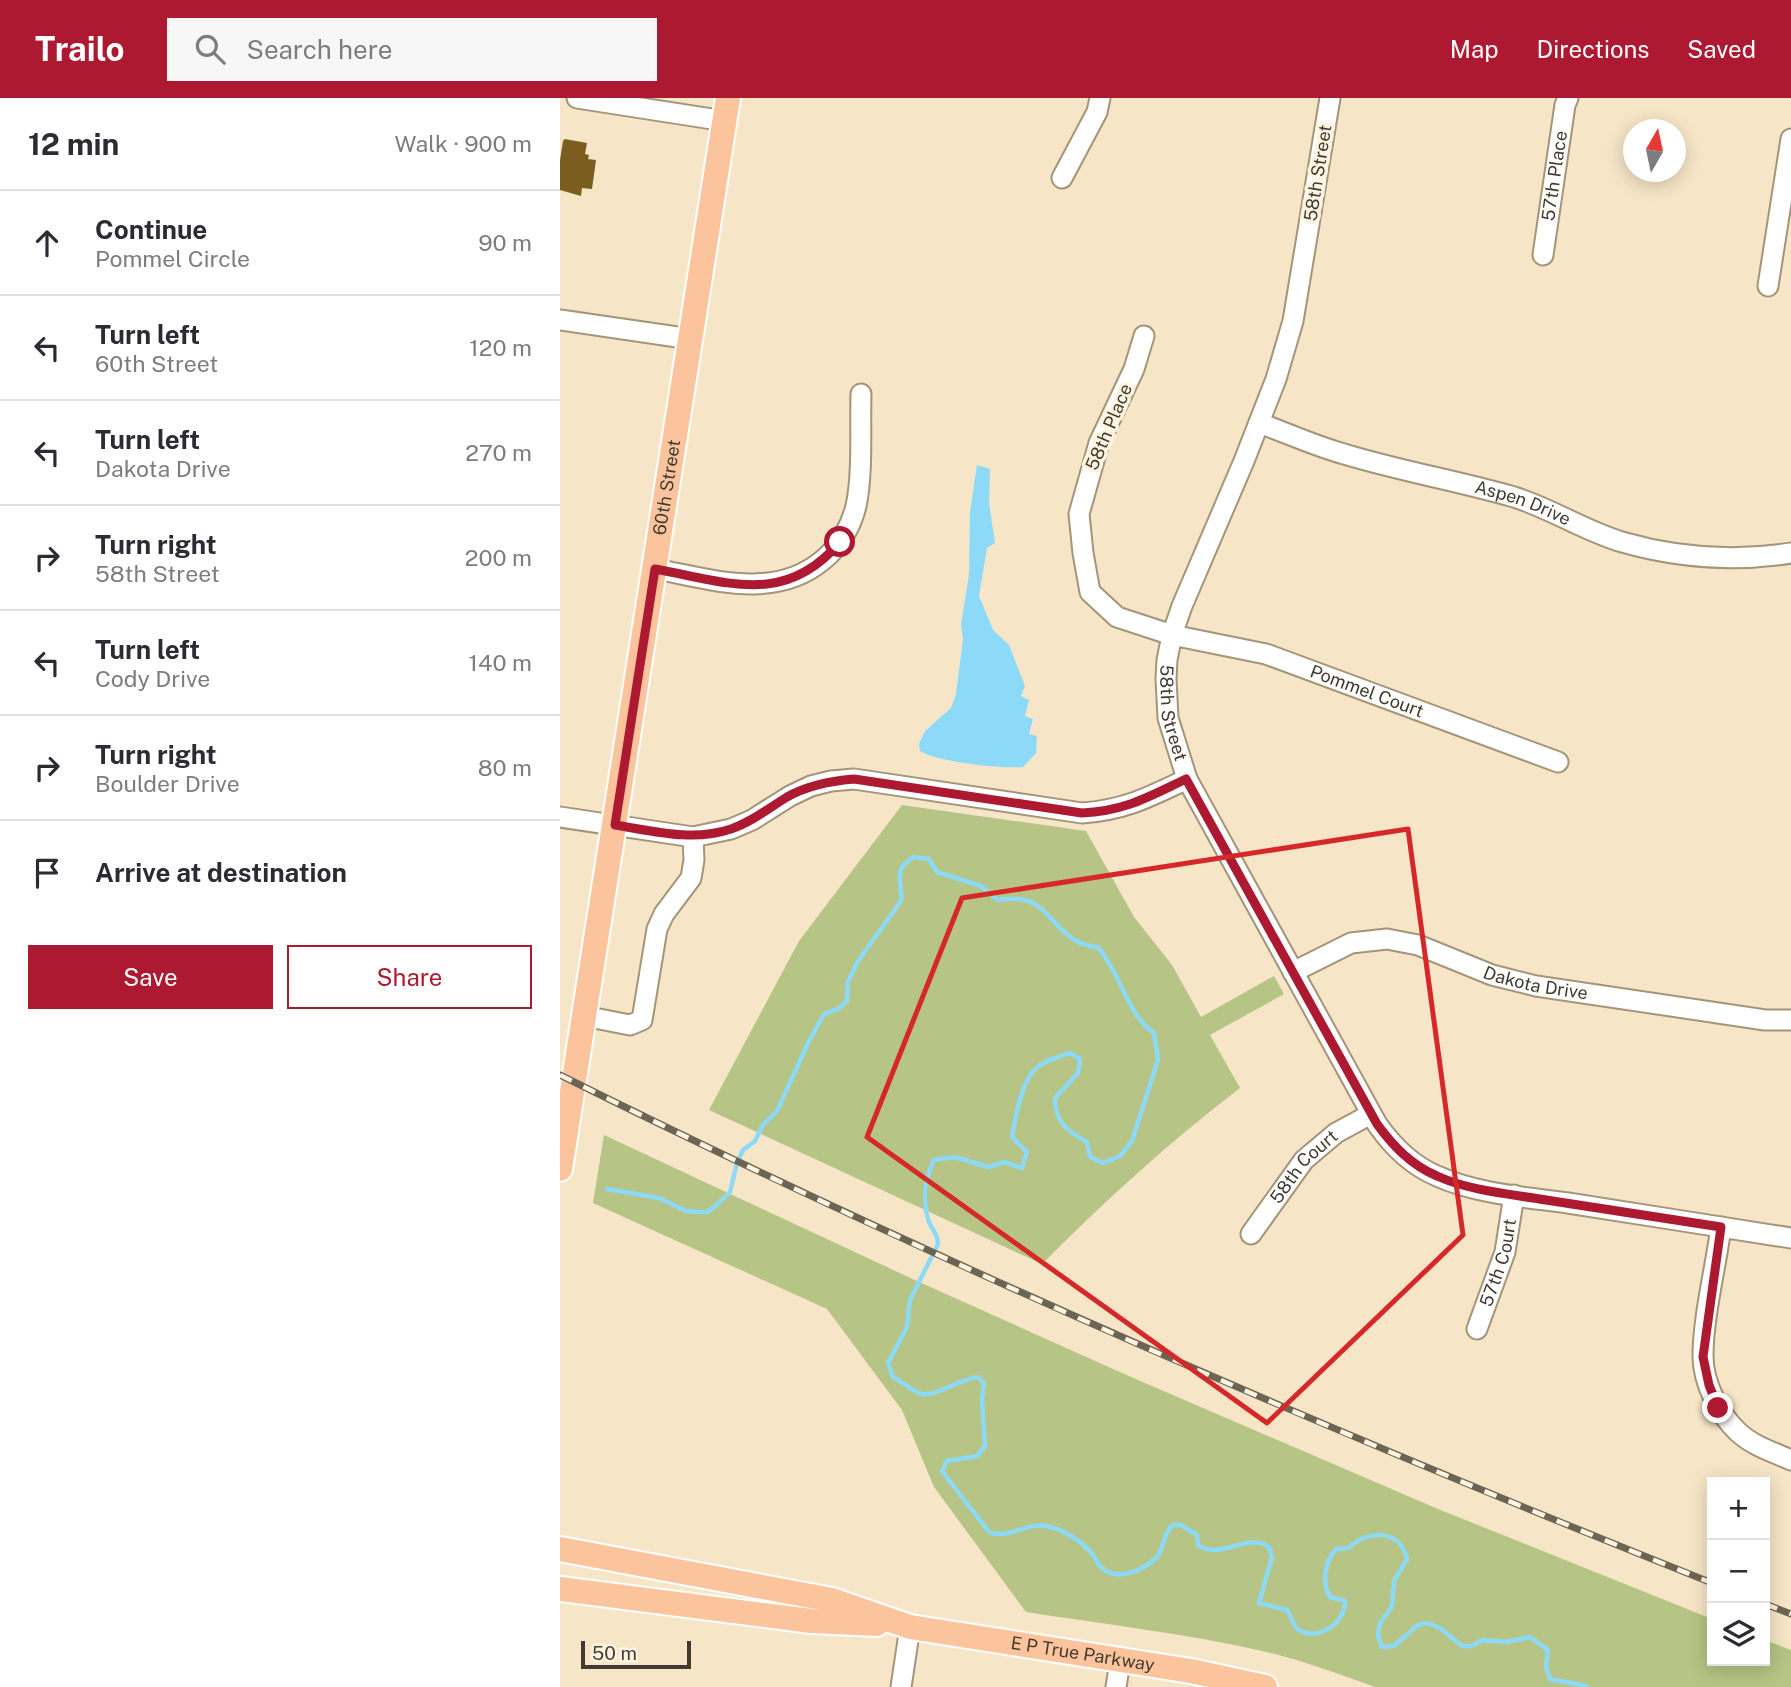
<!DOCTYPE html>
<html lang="en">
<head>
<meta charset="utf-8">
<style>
  body { margin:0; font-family:"Public Sans",sans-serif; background:#f7f7f7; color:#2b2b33 }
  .controls { position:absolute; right:21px; bottom:21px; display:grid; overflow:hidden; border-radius:0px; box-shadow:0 4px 18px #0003 }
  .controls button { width:63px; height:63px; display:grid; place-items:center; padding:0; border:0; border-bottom:2px solid #e1e1e2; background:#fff; color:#2b2b33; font:35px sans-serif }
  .compass { position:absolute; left:1063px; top:21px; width:63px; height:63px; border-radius:50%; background:#fff; box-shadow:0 4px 18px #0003; rotate:9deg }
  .scale { position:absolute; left:21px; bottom:18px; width:110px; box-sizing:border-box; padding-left:7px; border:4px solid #423c30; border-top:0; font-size:19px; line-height:24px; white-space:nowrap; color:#423c30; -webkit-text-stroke:5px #fef4e2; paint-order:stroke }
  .stop { position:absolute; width:21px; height:21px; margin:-16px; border:5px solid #ae1932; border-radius:50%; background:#fff }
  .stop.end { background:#ae1932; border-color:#fff; box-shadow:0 2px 7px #0008 }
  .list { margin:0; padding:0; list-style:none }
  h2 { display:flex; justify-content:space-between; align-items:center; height:91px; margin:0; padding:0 28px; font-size:30px }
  h2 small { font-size:23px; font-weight:400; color:#7c7c81 }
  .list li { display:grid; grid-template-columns:46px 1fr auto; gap:21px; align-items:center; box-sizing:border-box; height:105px; padding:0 28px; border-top:2px solid #e1e1e2 }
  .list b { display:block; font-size:26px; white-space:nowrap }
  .list p { margin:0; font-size:23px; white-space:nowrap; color:#7c7c81 }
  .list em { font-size:23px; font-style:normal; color:#7c7c81 }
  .actions { display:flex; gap:14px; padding:21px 28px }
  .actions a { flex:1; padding:16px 0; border:2px solid #ae1932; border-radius:0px; text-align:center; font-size:24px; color:#ae1932 }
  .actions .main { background:#ae1932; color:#fff }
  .icon { flex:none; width:38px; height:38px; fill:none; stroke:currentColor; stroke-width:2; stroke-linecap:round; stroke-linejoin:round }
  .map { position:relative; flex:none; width:1231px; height:1589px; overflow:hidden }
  header { display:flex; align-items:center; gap:42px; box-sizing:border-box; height:98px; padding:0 35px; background:#ae1932; color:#fff }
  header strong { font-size:33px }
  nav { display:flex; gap:38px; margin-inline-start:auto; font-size:24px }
  .search { width:490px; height:63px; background:#f7f7f7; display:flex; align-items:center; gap:18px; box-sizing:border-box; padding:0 24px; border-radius:0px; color:#7c7c81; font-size:26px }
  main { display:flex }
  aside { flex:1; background:#fff }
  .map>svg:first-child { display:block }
</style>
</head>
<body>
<header>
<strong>Trailo</strong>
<div class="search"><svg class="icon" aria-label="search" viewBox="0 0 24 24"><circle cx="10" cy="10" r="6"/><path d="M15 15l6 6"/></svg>Search here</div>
<nav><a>Map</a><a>Directions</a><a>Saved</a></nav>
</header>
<main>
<aside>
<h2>12 min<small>Walk · 900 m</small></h2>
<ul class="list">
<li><svg class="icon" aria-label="ahead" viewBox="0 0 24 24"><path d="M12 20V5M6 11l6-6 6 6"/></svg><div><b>Continue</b><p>Pommel Circle</p></div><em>90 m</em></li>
<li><svg class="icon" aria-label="left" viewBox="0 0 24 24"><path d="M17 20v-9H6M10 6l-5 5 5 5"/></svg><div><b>Turn left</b><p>60th Street</p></div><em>120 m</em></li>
<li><svg class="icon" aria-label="left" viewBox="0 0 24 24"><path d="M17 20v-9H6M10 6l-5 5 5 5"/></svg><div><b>Turn left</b><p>Dakota Drive</p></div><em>270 m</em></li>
<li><svg class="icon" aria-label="right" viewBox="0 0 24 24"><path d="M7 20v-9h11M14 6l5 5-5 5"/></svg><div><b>Turn right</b><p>58th Street</p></div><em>200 m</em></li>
<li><svg class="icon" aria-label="left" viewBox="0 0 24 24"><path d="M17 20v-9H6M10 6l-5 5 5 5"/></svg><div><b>Turn left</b><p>Cody Drive</p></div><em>140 m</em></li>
<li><svg class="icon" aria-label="right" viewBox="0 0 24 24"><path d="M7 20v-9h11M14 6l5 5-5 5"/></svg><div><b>Turn right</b><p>Boulder Drive</p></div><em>80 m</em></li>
<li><svg class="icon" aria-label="arrive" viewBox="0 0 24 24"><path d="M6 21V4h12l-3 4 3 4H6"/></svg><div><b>Arrive at destination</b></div></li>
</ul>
<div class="actions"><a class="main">Save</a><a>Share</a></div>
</aside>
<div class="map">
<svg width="1231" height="1589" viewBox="0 0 1231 1589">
  <rect width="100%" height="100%" fill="#f6e6c7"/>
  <g fill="#b6c485">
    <path d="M342,707L526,733L574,819L612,867L641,919L714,878L724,896L650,937L680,990C609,1044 545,1103 482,1166L149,1012L239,843Z"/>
    <path d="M44,1037L359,1184L571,1279L878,1411L1152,1521V1563H1205V1542L1231,1552V1589H815C776,1575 738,1561 698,1552C622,1535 543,1526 466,1514L374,1389L342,1312L267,1211L33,1105Z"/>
  </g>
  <path fill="#8cdaf8" d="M417,367L430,371L429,405L435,445L427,450L419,498L433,532L449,547L465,588L461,598L469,602L465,618L473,621L469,636L477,638L476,655L463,669C442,671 377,664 360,653L359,646L365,633L391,610L396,596L403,541L401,527L409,476L410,414Z"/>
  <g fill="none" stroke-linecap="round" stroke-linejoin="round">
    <path stroke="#8cdaf8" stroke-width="4.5" d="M47,1091L99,1100L126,1113L137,1114H148L163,1101L170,1094L177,1065L183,1052L195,1043L203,1027L217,1013L248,945L264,916L278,911L287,903L288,884L298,863L341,803C343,781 331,773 354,759L369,761L377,774L421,788L438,802C488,794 484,825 518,844C524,847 532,848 539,850C546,861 554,872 559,884C569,904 576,922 594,935L598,962L572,1043L560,1058L543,1065L530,1059L527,1044C507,1033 495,1024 495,1000L518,975L520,961L510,955C497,959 479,964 471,976C460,992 455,1021 452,1039L467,1054L462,1070L444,1064L428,1069L395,1059L374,1062C364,1083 362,1102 369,1124C372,1132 378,1136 378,1146L350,1202L347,1229L328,1265L333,1279C341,1283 353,1294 362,1296C375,1299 401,1281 417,1279L424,1285L422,1302L425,1348L417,1358L387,1363L382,1373L429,1434C448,1442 467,1424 487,1428C504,1432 522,1443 533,1457C536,1461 538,1467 542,1470C558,1484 583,1472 596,1460C605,1451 602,1436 613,1427H621L637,1437L638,1447C660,1463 687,1434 709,1449L712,1459L699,1505L727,1512C732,1518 732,1528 739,1532C759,1544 786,1524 785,1503L770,1499C761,1484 765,1464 776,1451L789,1450C808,1431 840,1431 847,1461L834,1483L832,1509L820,1525L818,1537L822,1549L834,1548L858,1527L868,1525L880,1530L902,1548H911L923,1542L947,1544L970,1539L988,1552L986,1569L990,1581C1000,1584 1020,1585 1027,1589"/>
  </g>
  <polygon fill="#7a5d1f" points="5,41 27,45 25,56 29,57 28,61 36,62 32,91 22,90 21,98 0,92 0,62 3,43"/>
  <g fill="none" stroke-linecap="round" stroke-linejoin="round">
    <defs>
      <g id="minor">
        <polyline points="17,0 165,23"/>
        <path id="s1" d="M770,0L733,223L716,281L684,363L622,508L612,537L607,562L606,581L608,620L627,681L817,1026C833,1049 851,1067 877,1078C917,1096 965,1099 1008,1105C1082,1117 1157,1128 1231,1140"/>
        <polyline points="502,80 537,14 540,0"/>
        <path id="s2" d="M983,157L1005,7L1008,0"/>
        <polyline points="1208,188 1231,41"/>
        <polyline points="0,222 131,241"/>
        <path id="s3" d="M584,238L574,271L539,345L519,416L523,455L530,494L557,519L612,537L706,556L998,664"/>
        <path id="s4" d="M699,325C727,335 755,348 784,356C840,373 898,383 954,399C992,411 1025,433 1062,444C1118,460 1174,464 1231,455"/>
        <path d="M95,471C151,481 214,503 263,462C279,449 291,429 296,408C303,376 300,330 301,296"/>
        <path d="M0,719L133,739L171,731L192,722L230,698L251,688L271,683L294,681L522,715C565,712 589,699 627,681"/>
        <path id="s5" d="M733,874L791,845L827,841L858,847L932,877L976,888L1205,922H1231"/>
        <polyline points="24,918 70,927 82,922 97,831 104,816 131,780 134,762 133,739"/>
        <path d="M1161,1129C1156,1168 1143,1219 1143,1258C1143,1285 1159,1316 1178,1334C1193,1348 1213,1354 1231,1362"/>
        <path id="s6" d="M691,1136L744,1062L776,1035L811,1016"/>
        <path id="s7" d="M917,1231L945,1154L954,1097"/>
        <polyline points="341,1589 350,1529"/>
        <polyline points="556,1589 560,1563"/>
      </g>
      <g id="major">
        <path id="s8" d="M0,1071L168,0"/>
        <path id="s9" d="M0,1451L272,1502L350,1529L631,1573L705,1589"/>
        <polyline points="0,1491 251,1523 317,1526"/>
      </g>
    </defs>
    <use href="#minor" stroke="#a49579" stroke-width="23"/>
    <use href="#major" stroke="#fff" stroke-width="28"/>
    <use href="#minor" stroke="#fff" stroke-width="19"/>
    <use href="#major" stroke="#fcc49d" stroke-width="24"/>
    <defs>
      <g id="rail">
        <path d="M0,977C376,1164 762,1330 1152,1485"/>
        <polyline points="1205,1506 1231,1516"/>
      </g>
    </defs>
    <use href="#rail" stroke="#6d6554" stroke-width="7"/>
    <use href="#rail" stroke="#fef4e2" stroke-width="4.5" stroke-dasharray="13" stroke-linecap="butt"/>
  </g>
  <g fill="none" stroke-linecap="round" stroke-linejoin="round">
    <path stroke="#ae1932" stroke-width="9" d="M280,444C225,509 167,484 95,471L55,727C93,733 133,744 171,731C192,724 209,710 227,699C248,687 271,683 294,681L522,715C565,713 588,699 626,681L817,1026C833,1048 851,1067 877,1078C910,1093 951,1096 986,1102C1045,1111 1103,1120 1161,1129L1143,1259L1149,1287L1158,1310"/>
  </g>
  <path fill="none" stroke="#d62828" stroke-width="5" stroke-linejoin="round" d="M848,731L903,1137L707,1325L307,1039L402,800Z"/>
  <g text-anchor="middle" stroke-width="7" stroke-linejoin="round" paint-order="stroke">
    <g font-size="18" fill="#423c30" stroke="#fef4e2">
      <text transform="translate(758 75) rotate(-81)" y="6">58th Street</text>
      <text dy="6" stroke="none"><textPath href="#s2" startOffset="80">57th Place</textPath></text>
      <text transform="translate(549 329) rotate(-67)" y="6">58th Place</text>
      <text dy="6" stroke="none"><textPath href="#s8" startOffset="690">60th Street</textPath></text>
      <text dy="6" stroke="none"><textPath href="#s4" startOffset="276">Aspen Drive</textPath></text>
      <text dy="6" stroke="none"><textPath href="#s3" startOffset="567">Pommel Court</textPath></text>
      <text dy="6" stroke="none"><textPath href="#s1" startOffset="642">58th Street</textPath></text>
      <text dy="6" stroke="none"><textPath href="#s5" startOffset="257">Dakota Drive</textPath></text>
      <text dy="6" stroke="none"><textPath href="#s6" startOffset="86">58th Court</textPath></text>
      <text dy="6" stroke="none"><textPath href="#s7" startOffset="70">57th Court</textPath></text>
      <text dy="6" stroke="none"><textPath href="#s9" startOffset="534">E P True Parkway</textPath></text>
    </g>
  </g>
</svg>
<div class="controls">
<button>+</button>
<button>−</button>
<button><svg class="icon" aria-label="layers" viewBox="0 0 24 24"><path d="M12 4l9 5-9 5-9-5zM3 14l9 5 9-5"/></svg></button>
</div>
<svg class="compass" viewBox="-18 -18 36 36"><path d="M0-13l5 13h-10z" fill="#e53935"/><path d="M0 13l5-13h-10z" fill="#7c7c81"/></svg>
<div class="scale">50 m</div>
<div class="stop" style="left:280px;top:444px"></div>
<div class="stop end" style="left:1158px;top:1310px"></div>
</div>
</main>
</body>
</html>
